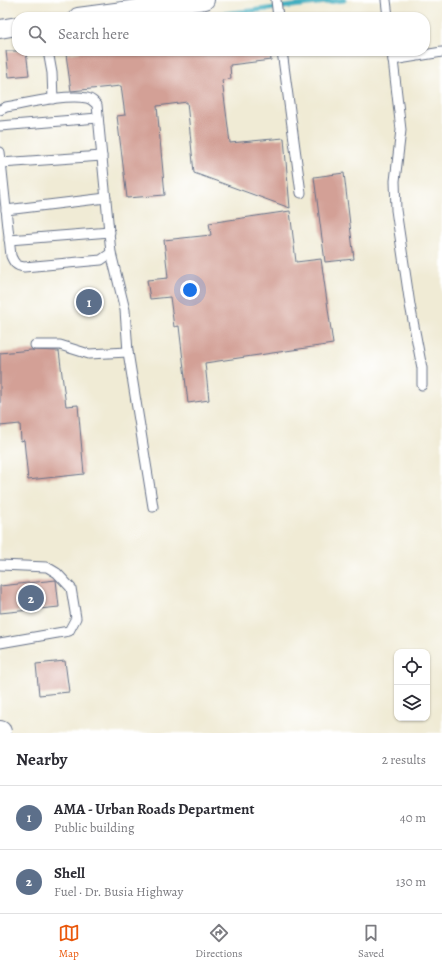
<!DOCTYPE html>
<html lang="en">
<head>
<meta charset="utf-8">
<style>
  body { margin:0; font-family:Alegreya,serif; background:#f2f2f3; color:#2b2b33 }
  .controls { position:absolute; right:12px; bottom:12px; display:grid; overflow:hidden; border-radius:8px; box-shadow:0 1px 3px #0004 }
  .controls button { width:36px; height:36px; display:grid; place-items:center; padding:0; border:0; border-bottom:1px solid #e1e1e2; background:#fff; color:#2b2b33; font:20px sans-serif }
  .you { position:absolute; left:190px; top:290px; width:14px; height:14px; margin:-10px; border:3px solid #fff; border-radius:50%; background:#1a73e8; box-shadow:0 0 0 6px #1a73e833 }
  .badge { display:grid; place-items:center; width:26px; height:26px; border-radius:50%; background:#ea580c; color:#fff; font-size:13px; font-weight:700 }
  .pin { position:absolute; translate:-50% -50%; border:2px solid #fff; box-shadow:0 1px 4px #0006 }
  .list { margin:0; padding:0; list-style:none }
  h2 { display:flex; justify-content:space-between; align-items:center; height:52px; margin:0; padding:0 16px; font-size:17px }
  h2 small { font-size:13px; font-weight:400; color:#7c7c81 }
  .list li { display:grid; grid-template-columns:26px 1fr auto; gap:12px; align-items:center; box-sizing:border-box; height:64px; padding:0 16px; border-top:1px solid #e1e1e2 }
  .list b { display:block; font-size:15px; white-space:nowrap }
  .list p { margin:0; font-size:13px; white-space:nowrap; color:#7c7c81 }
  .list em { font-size:13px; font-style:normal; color:#7c7c81 }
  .icon { flex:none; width:22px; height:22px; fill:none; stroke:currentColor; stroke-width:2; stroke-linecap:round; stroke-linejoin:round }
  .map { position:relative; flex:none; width:442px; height:733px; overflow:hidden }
  .search { position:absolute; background:#fff; box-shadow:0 1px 3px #0004; left:12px; right:12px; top:12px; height:44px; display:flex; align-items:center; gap:10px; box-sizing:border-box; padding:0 14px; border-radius:16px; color:#7c7c81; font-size:15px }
  .sheet { height:180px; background:#fff }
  nav { display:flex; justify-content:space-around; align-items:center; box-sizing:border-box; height:56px; border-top:1px solid #e1e1e2; background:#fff; font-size:11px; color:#7c7c81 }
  nav a { display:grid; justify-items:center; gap:2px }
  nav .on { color:#ea580c }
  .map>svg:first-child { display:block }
</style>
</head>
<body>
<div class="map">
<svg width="442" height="733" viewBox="0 0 442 733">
  <rect width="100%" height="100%" fill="#fff"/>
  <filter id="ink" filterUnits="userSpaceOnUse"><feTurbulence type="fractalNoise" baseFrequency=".025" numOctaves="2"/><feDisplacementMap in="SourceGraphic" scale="8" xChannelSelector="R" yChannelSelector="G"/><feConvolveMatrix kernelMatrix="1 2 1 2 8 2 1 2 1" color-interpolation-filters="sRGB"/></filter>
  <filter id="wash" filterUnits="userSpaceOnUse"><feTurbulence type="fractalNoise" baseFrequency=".012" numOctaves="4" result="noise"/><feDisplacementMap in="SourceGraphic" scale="16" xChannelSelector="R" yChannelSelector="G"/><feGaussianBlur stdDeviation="0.9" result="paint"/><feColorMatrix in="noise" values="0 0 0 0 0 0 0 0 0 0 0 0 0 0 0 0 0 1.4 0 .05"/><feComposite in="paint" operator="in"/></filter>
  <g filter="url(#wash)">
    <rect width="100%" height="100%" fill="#f0ebd5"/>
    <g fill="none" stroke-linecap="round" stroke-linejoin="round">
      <polyline stroke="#43afc0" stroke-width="5" points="197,17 344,0"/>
    </g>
    <g id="blocks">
      <g fill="#d3a096">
        <polygon points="6,51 26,51 29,75 9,77"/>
        <polygon points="86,51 270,51 271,60 230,65 231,79 222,80 230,143 284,138 290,208 194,173 187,102 157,106 165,195 127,198 117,116 125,115 121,86 71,91 66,54"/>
        <polygon points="344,173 354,259 325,262 314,177"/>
        <polygon points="290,211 296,262 321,259 333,344 205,363 209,400 188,403 179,326 174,327 170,297 150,299 147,280 168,278 164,240 211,235 209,223"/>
        <polygon points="31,350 59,351 66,406 78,405 84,474 28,480 24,440 21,441 20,424 0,426 0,353"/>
        <polygon points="56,580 59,607 0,613 0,586"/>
        <polygon points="65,661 69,692 39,695 36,664"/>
      </g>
    </g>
  </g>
  <g filter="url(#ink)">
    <use href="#blocks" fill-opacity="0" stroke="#667188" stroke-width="1"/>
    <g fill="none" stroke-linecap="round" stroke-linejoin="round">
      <defs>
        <g id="lane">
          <polyline points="276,0 278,17"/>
          <polyline points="386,0 388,17"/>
          <polyline points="48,51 52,73 53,99"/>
          <polyline points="282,51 301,193"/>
          <polyline points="392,51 401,130 395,181 396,210 410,305 422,368 422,385"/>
          <polyline points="393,60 442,52"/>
          <path d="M0,110L6,107C29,103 65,94 87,98C92,99 94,102 97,105L111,253L125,310L128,352L153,507"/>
          <polyline points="0,126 98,118"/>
          <path d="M0,152L11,256C14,263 16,266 24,267L101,260L111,253"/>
          <polyline points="1,163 102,156"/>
          <polyline points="6,210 106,198"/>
          <polyline points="9,240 110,232"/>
          <polyline points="35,345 60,345 89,354 128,352"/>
          <polyline points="0,565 47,567 57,573 71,588 76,618 69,631 0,643"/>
        </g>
        <g id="street">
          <polyline points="78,17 205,0"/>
          <polyline points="0,29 17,26"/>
        </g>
        <polyline id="highway" points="0,732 0,733"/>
      </defs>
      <use href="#lane" stroke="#667188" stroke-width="11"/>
      <use href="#street" stroke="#667188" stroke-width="20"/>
      <use href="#highway" stroke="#667188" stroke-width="24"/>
      <use href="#lane" stroke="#fff" stroke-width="9"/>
      <use href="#street" stroke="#fff" stroke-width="18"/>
      <use href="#highway" stroke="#fff" stroke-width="22"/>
    </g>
  </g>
</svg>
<div class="controls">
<button><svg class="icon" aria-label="locate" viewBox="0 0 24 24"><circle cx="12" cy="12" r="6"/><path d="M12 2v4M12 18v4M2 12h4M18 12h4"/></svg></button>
<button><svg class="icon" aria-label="layers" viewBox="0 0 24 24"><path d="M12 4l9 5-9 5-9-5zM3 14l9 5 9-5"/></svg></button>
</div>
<div class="you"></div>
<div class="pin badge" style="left:89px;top:302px;background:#5c6f8a">1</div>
<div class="pin badge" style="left:31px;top:598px;background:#5c6f8a">2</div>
<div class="search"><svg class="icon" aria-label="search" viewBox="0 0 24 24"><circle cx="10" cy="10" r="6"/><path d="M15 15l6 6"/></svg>Search here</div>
</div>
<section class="sheet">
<h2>Nearby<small>2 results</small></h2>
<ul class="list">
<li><span class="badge" style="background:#5c6f8a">1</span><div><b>AMA - Urban Roads Department</b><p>Public building</p></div><em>40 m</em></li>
<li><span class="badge" style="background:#5c6f8a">2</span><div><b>Shell</b><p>Fuel · Dr. Busia Highway</p></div><em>130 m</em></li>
</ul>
</section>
<nav>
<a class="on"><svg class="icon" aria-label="map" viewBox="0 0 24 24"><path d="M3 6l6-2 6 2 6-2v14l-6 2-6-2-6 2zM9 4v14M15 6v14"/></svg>Map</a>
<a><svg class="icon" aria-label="directions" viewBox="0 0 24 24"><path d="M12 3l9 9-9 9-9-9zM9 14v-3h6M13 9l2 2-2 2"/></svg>Directions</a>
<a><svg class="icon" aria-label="saved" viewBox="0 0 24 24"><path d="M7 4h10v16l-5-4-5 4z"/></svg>Saved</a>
</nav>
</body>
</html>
